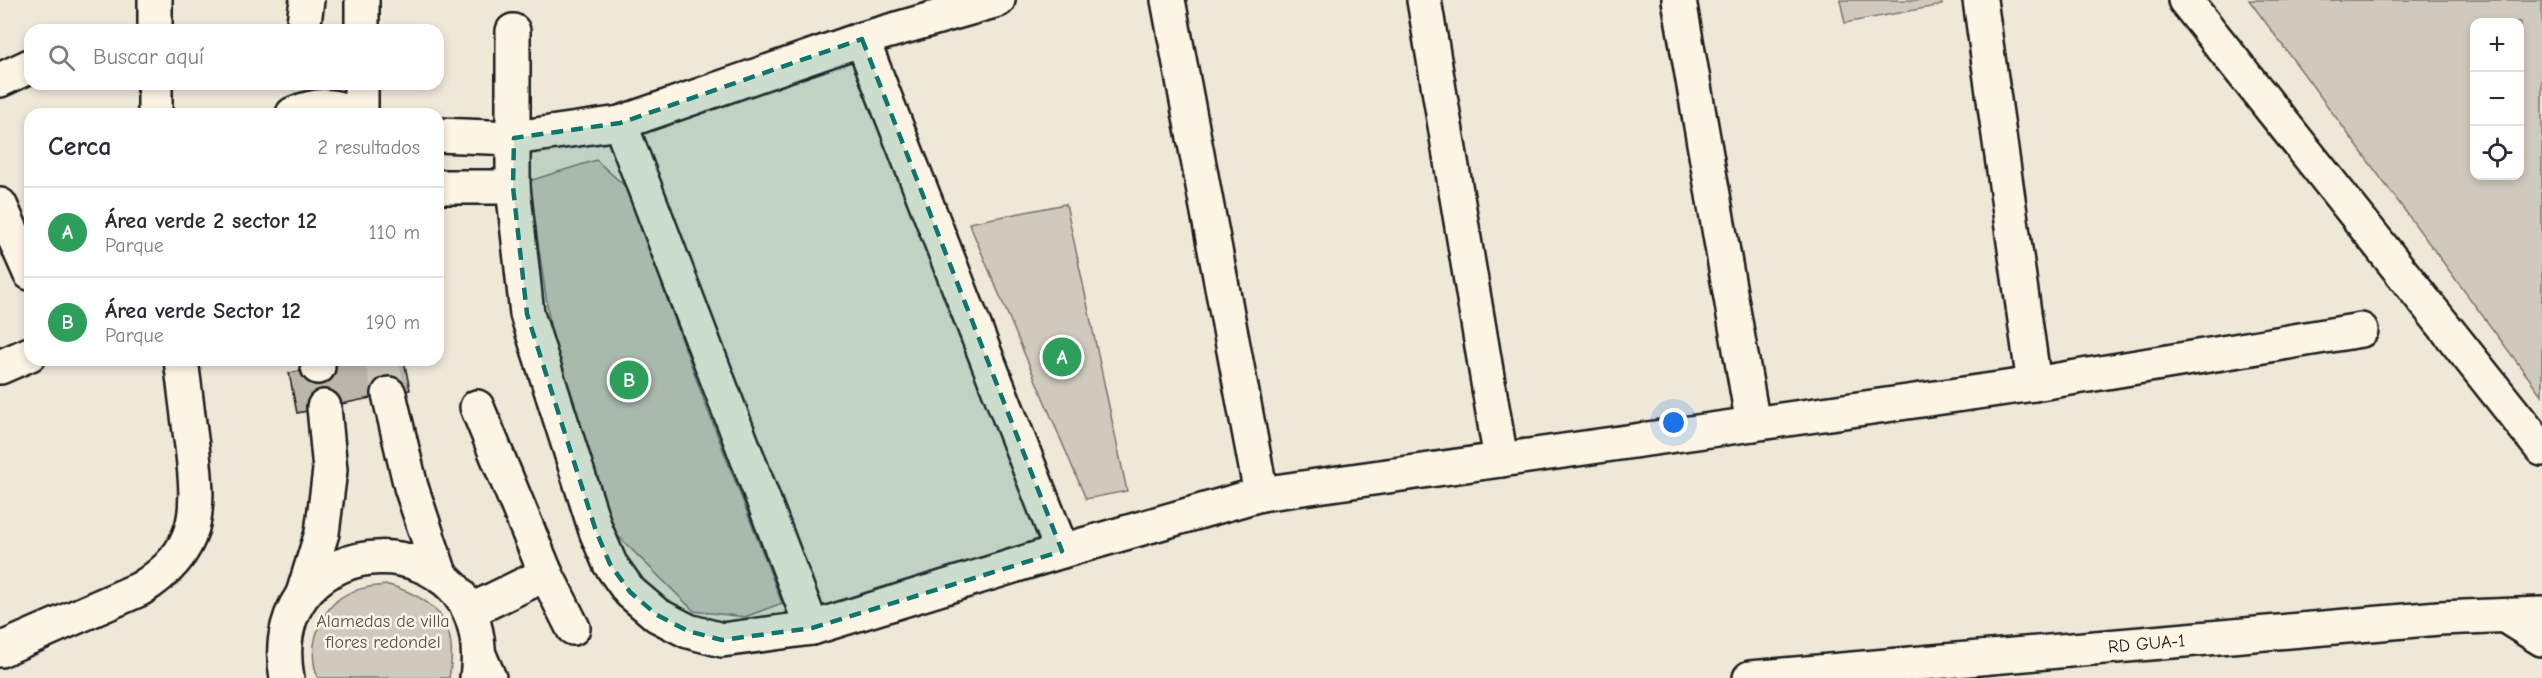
<!DOCTYPE html>
<html lang="es">
<head>
<meta charset="utf-8">
<style>
  body { margin:0; font-family:"Comic Neue",sans-serif; background:#f2f2f3; color:#2b2b33 }
  .controls { position:absolute; right:18px; top:18px; display:grid; overflow:hidden; border-radius:12px; box-shadow:0 3px 9px #0003 }
  .controls button { width:54px; height:54px; display:grid; place-items:center; padding:0; border:0; border-bottom:2px solid #e1e1e2; background:#fff; color:#2b2b33; font:30px sans-serif }
  .you { position:absolute; left:1674px; top:423px; width:21px; height:21px; margin:-15px; border:4px solid #fff; border-radius:50%; background:#1a73e8; box-shadow:0 0 0 9px #1a73e833 }
  .badge { display:grid; place-items:center; width:39px; height:39px; border-radius:50%; background:#c8321e; color:#fff; font-size:20px; font-weight:700 }
  .pin { position:absolute; translate:-50% -50%; border:3px solid #fff; box-shadow:0 2px 6px #0006 }
  .list { margin:0; padding:0; list-style:none }
  h2 { display:flex; justify-content:space-between; align-items:center; height:78px; margin:0; padding:0 24px; font-size:26px }
  h2 small { font-size:20px; font-weight:400; color:#7c7c81 }
  .list li { display:grid; grid-template-columns:39px 1fr auto; gap:18px; align-items:center; box-sizing:border-box; height:90px; padding:0 24px; border-top:2px solid #e1e1e2 }
  .list b { display:block; font-size:22px; white-space:nowrap }
  .list p { margin:0; font-size:20px; white-space:nowrap; color:#7c7c81 }
  .list em { font-size:20px; font-style:normal; color:#7c7c81 }
  .icon { flex:none; width:33px; height:33px; fill:none; stroke:currentColor; stroke-width:2; stroke-linecap:round; stroke-linejoin:round }
  .map { position:relative; flex:none; width:2542px; height:678px; overflow:hidden }
  .search { position:absolute; background:#fff; box-shadow:0 3px 9px #0003; left:24px; top:24px; width:420px; height:66px; display:flex; align-items:center; gap:15px; box-sizing:border-box; padding:0 21px; border-radius:18px; color:#7c7c81; font-size:22px }
  .panel { position:absolute; background:#fff; box-shadow:0 3px 9px #0003; left:24px; top:108px; width:420px; height:258px; border-radius:18px }
  .map>svg:first-child { display:block }
</style>
</head>
<body>
<div class="map">
<svg width="2542" height="678" viewBox="0 0 2542 678">
  <rect width="100%" height="100%" fill="#eee8d9"/>
  <filter id="ink" filterUnits="userSpaceOnUse"><feTurbulence type="fractalNoise" baseFrequency=".0167" numOctaves="2"/><feDisplacementMap in="SourceGraphic" scale="12" xChannelSelector="R" yChannelSelector="G"/><feConvolveMatrix kernelMatrix="1 2 1 2 8 2 1 2 1" color-interpolation-filters="sRGB"/></filter>
  <g filter="url(#ink)">
    <g fill="#cfcabd" stroke="#76736c" stroke-width="1.5" fill-rule="evenodd">
      <polygon points="1840,0 1941,0 1942,5 1845,23"/>
      <path d="M2249,0H2542V396ZM2520,22V176H2474V22Z"/>
      <polygon points="596,160 627,188 702,395 782,603 745,617 694,611 617,535 556,365 529,181"/>
      <polygon points="1066,204 1127,491 1086,499 969,223"/>
      <path d="M389,585C439,600 459,625 449,678H318C307,651 317,616 340,598C355,588 372,586 389,585Z"/>
    </g>
    <polygon fill="#bab6aa" stroke="#1c1c1c" stroke-width="1.5" points="355,360 404,360 410,390 297,413 289,373"/>
    <g fill="none" stroke-linecap="round" stroke-linejoin="round">
      <polyline stroke="#cec9bd" stroke-width="33" stroke-dasharray="33 16" stroke-linecap="butt" points="382,360 389,394"/>
      <defs>
        <g id="minor">
          <polyline points="1168,0 1261,494"/>
          <polyline points="1424,0 1501,460"/>
          <polyline points="1679,0 1753,424"/>
          <polyline points="1980,0 2034,384"/>
          <polyline points="2185,0 2542,449"/>
          <polyline points="155,30 155,0"/>
          <polyline points="303,30 307,0"/>
          <polyline points="362,30 362,0"/>
          <polyline points="513,31 513,187 527,314 596,531 610,564 630,592 657,615 688,631 722,640 812,628 1062,551 1261,494 2034,384 2361,330"/>
          <polyline points="862,39 1062,551"/>
          <polyline points="0,80 30,66"/>
          <polyline points="155,84 155,114"/>
          <path d="M293,114C315,105 331,103 352,114"/>
          <polyline points="361,114 361,84"/>
          <polyline points="620,123 812,628"/>
          <polyline points="438,135 514,138 620,123 862,39 998,0"/>
          <polyline points="438,187 513,187"/>
          <polyline points="0,205 30,273"/>
          <polyline points="317,360 318,367"/>
          <polyline points="0,367 30,354"/>
          <polyline points="389,394 411,487 441,577"/>
          <polyline points="477,407 546,574 573,628"/>
          <polyline points="303,594 322,533 330,470 324,407"/>
          <polyline points="470,611 546,574"/>
          <polyline points="2505,616 2542,639"/>
          <path d="M0,650L140,589C201,551 200,512 192,446C188,418 185,389 181,360"/>
          <path d="M287,678C259,521 499,514 477,678"/>
        </g>
        <g id="major">
          <path id="s1" d="M1750,678L2439,618L2542,614"/>
        </g>
        <polyline id="highway" points="480,657 489,678"/>
      </defs>
      <use href="#minor" stroke="#1c1c1c" stroke-width="38"/>
      <use href="#major" stroke="#1c1c1c" stroke-width="38"/>
      <use href="#highway" stroke="#1c1c1c" stroke-width="38"/>
      <use href="#minor" stroke="#fcf5e5" stroke-width="33"/>
      <use href="#major" stroke="#fcf5e5" stroke-width="33"/>
      <use href="#highway" stroke="#fcf5e5" stroke-width="33"/>
    </g>
  </g>
  <path fill="#0f766e" fill-opacity="0.2" stroke="#0f766e" stroke-width="4.5" stroke-dasharray="12 8" stroke-linejoin="round" d="M862,39L1062,551L812,628L722,640L688,631L657,615L630,592L610,564L596,531L527,314L513,187L514,138L620,123Z"/>
  <g text-anchor="middle" stroke-width="5" stroke-linejoin="round" paint-order="stroke">
    <g font-size="18" fill="#52504c" stroke="#fcf5e5">
      <text x="383" y="627">Alamedas de villa<tspan x="383" dy="21">flores redondel</tspan></text>
    </g>
    <g font-size="18" fill="#1c1c1c" stroke="#fcf5e5">
      <text dy="6" stroke="none"><textPath href="#s1" startOffset="398">RD GUA-1</textPath></text>
    </g>
  </g>
</svg>
<div class="controls">
<button>+</button>
<button>−</button>
<button><svg class="icon" aria-label="locate" viewBox="0 0 24 24"><circle cx="12" cy="12" r="6"/><path d="M12 2v4M12 18v4M2 12h4M18 12h4"/></svg></button>
</div>
<div class="you"></div>
<div class="pin badge" style="left:1062px;top:357px;background:#2e9e5b">A</div>
<div class="pin badge" style="left:629px;top:380px;background:#2e9e5b">B</div>
<div class="search"><svg class="icon" aria-label="search" viewBox="0 0 24 24"><circle cx="10" cy="10" r="6"/><path d="M15 15l6 6"/></svg>Buscar aquí</div>
<section class="panel">
<h2>Cerca<small>2 resultados</small></h2>
<ul class="list">
<li><span class="badge" style="background:#2e9e5b">A</span><div><b>Área verde 2 sector 12</b><p>Parque</p></div><em>110 m</em></li>
<li><span class="badge" style="background:#2e9e5b">B</span><div><b>Área verde Sector 12</b><p>Parque</p></div><em>190 m</em></li>
</ul>
</section>
</div>
</body>
</html>
